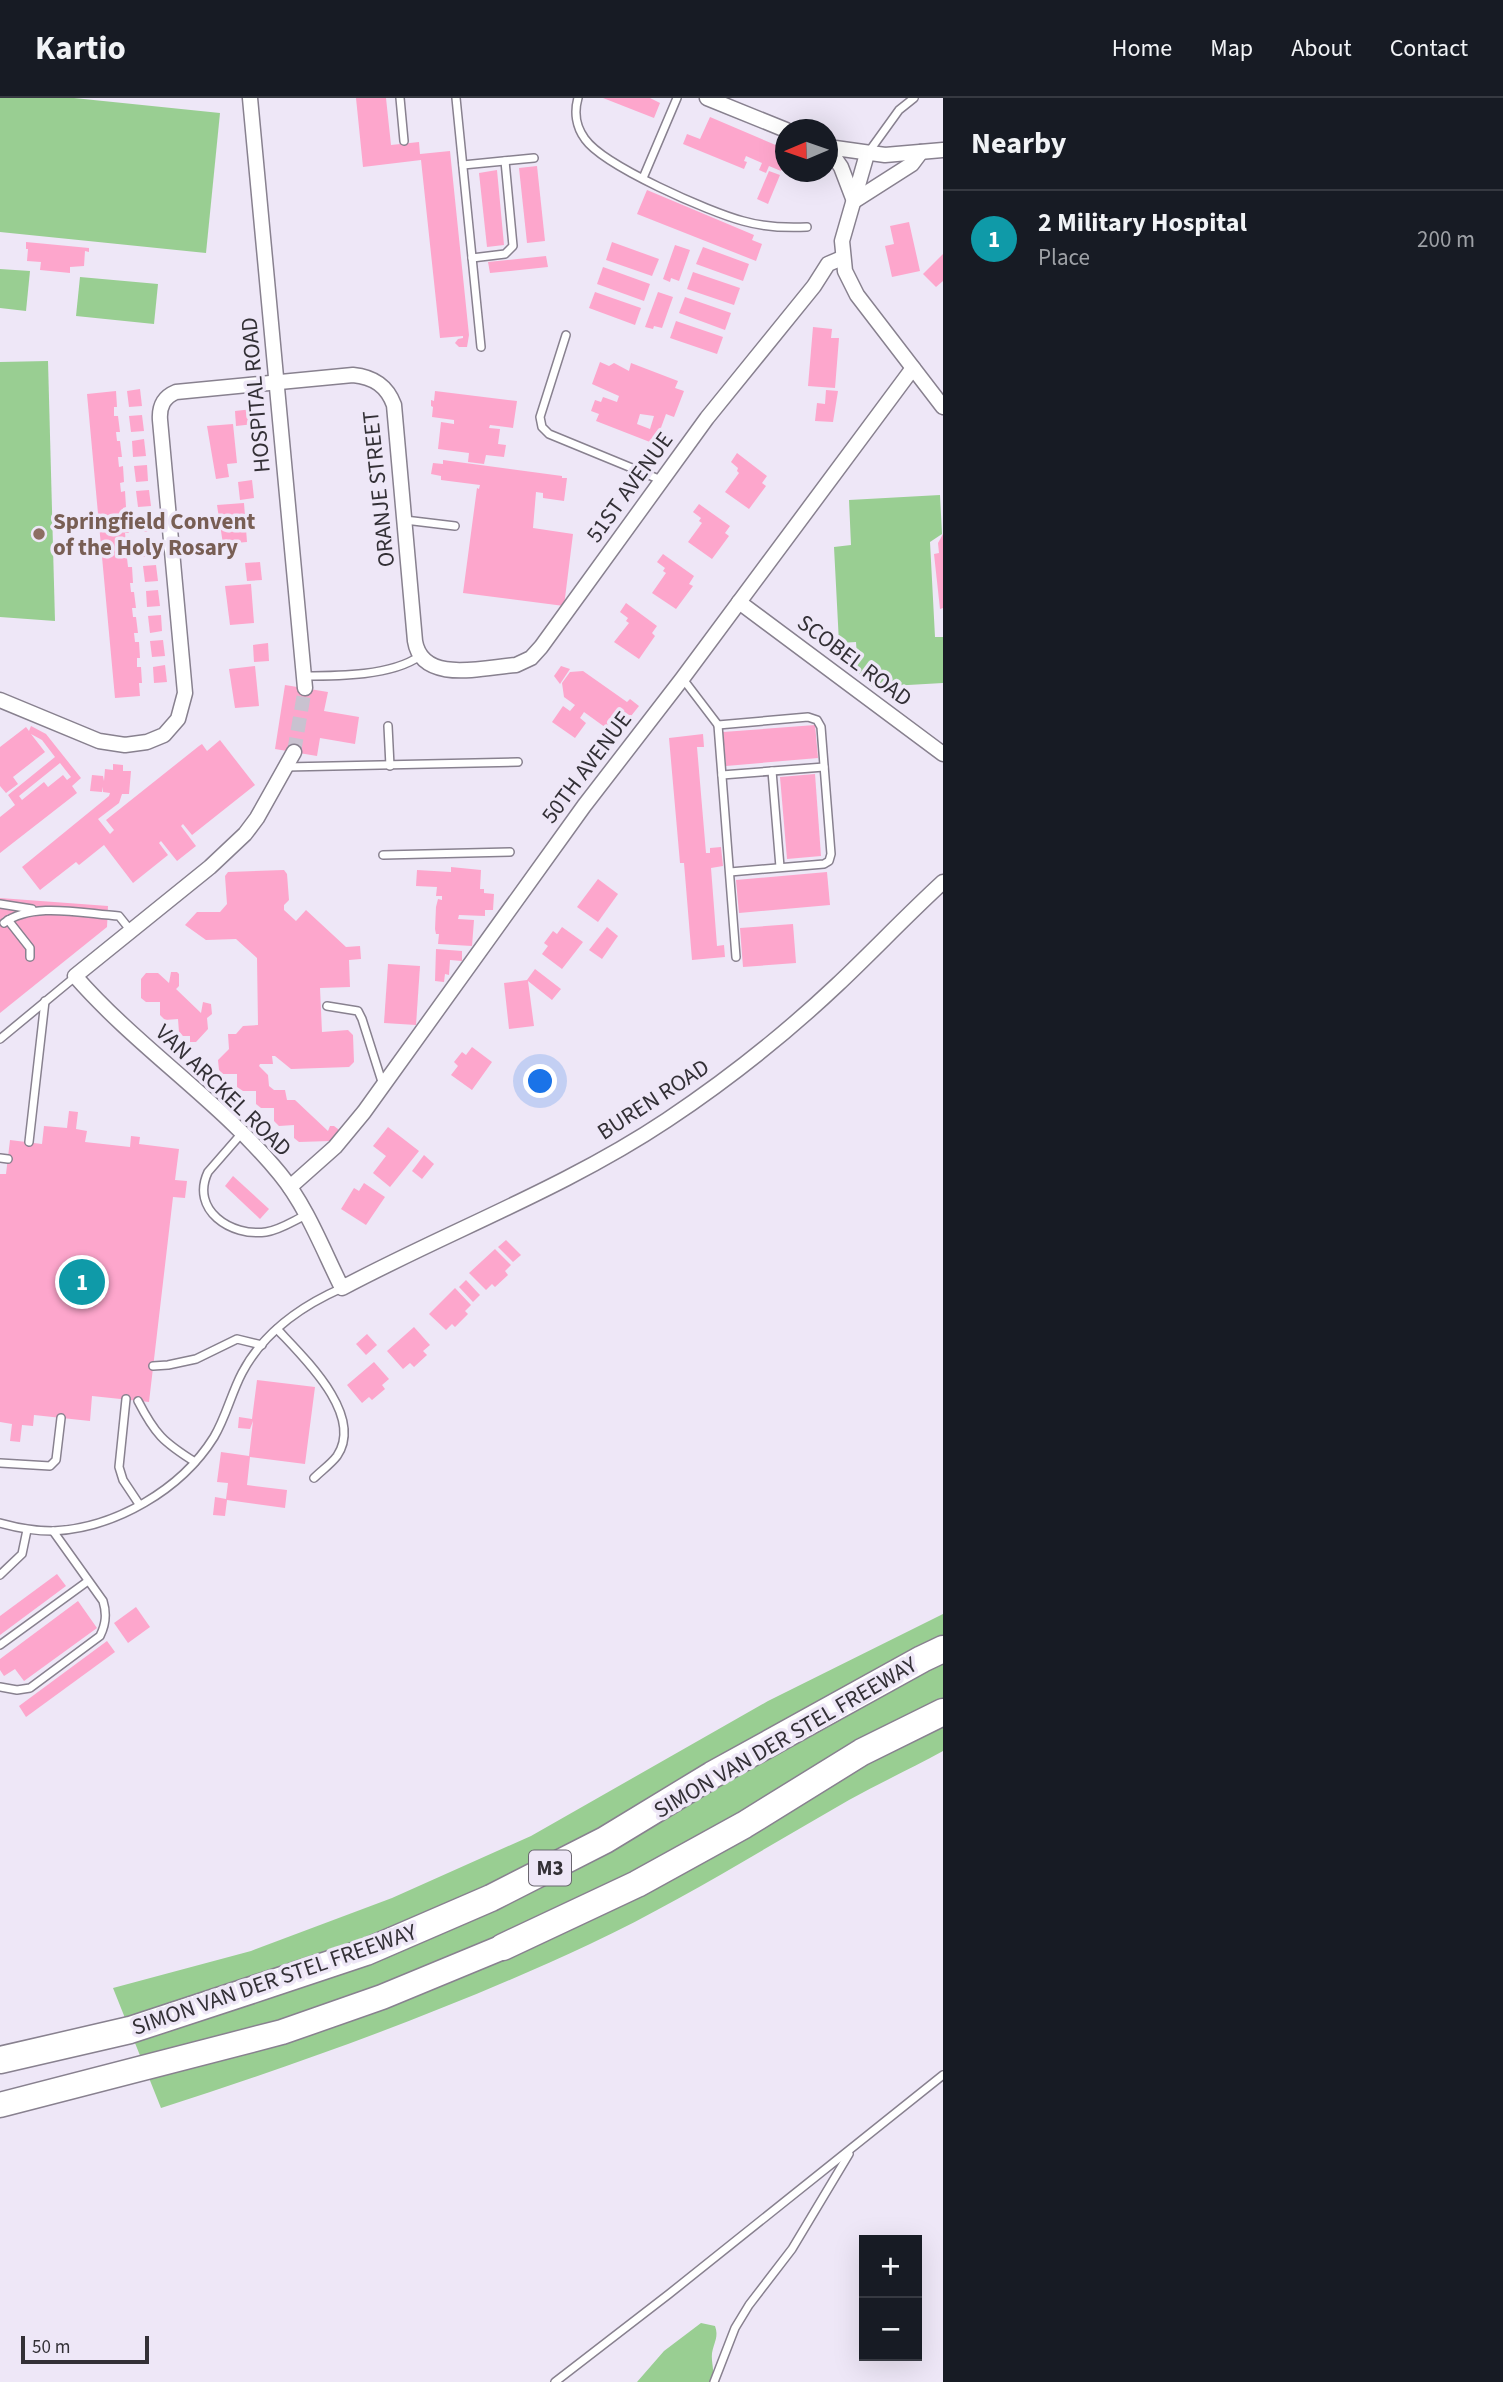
<!DOCTYPE html>
<html lang="en">
<head>
<meta charset="utf-8">
<style>
  body { margin:0; font-family:"Source Sans 3",sans-serif; background:#20242c; color:#f1f3f6 }
  .controls { position:absolute; right:21px; bottom:21px; display:grid; overflow:hidden; border-radius:0px; box-shadow:0 7px 28px #0002 }
  .controls button { width:63px; height:63px; display:grid; place-items:center; padding:0; border:0; border-bottom:2px solid #363941; background:#171b24; color:#f1f3f6; font:35px sans-serif }
  .compass { position:absolute; left:775px; top:21px; width:63px; height:63px; border-radius:50%; background:#171b24; box-shadow:0 7px 28px #0002; rotate:268deg }
  .scale { position:absolute; left:21px; bottom:18px; width:128px; box-sizing:border-box; padding-left:7px; border:4px solid #333036; border-top:0; font-size:19px; line-height:24px; white-space:nowrap; color:#333036; -webkit-text-stroke:5px #eee7f7; paint-order:stroke }
  .you { position:absolute; left:541px; top:984px; width:24px; height:24px; margin:-18px; border:5px solid #fff; border-radius:50%; background:#1a73e8; box-shadow:0 0 0 10px #1a73e833 }
  .badge { display:grid; place-items:center; width:46px; height:46px; border-radius:50%; background:#1a73e8; color:#fff; font-size:23px; font-weight:700 }
  .pin { position:absolute; translate:-50% -50%; border:4px solid #fff; box-shadow:0 2px 7px #0006 }
  .list { margin:0; padding:0; list-style:none }
  h2 { display:flex; justify-content:space-between; align-items:center; height:91px; margin:0; padding:0 28px; font-size:30px }
  h2 small { font-size:23px; font-weight:400; color:#9ea1a6 }
  .list li { display:grid; grid-template-columns:46px 1fr auto; gap:21px; align-items:center; box-sizing:border-box; height:98px; padding:0 28px; border-top:2px solid #363941 }
  .list b { display:block; font-size:26px; white-space:nowrap }
  .list p { margin:0; font-size:23px; white-space:nowrap; color:#9ea1a6 }
  .list em { font-size:23px; font-style:normal; color:#9ea1a6 }
  .map { position:relative; flex:none; width:943px; height:2284px; overflow:hidden }
  header { display:flex; align-items:center; gap:42px; box-sizing:border-box; height:98px; padding:0 35px; background:#171b24; border-bottom:2px solid #363941 }
  header strong { font-size:33px }
  nav { display:flex; gap:38px; margin-inline-start:auto; font-size:24px }
  main { display:flex }
  aside { flex:1; background:#171b24 }
  .map>svg:first-child { display:block }
</style>
</head>
<body>
<header>
<strong>Kartio</strong>
<nav><a>Home</a><a>Map</a><a>About</a><a>Contact</a></nav>
</header>
<main>
<div class="map">
<svg width="943" height="2284" viewBox="0 0 943 2284">
  <rect width="100%" height="100%" fill="#eee7f7"/>
  <g fill="#99ce92">
    <polygon points="0,0 74,0 220,15 206,155 0,134"/>
    <polygon points="0,171 30,173 26,213 0,210"/>
    <polygon points="80,179 158,186 154,226 76,218"/>
    <polygon points="48,263 55,523 0,519 0,264"/>
    <polygon points="940,397 942,436 930,444 935,539 943,539 943,585 873,589 858,575 856,544 839,545 834,449 851,447 849,402"/>
    <path d="M943,1516V1653C912,1670 880,1685 849,1702C763,1751 679,1804 590,1846C451,1911 307,1963 161,2010L113,1890L251,1853L392,1800L531,1738L768,1603Z"/>
    <path d="M701,2225L715,2228C719,2239 714,2244 712,2255C711,2265 715,2271 712,2284H637L664,2253Z"/>
  </g>
  <g fill="#fda6cc" fill-rule="evenodd">
    <polygon points="356,0 386,0 391,47 419,44 420,56 450,53 469,237 467,249 459,249 455,245 458,241 463,240 463,238 440,240 421,62 363,69"/>
    <polygon points="603,0 650,0 660,5 654,20"/>
    <polygon points="710,19 785,51 785,63 781,73 769,68 766,75 759,72 762,65 746,58 744,63 747,64 744,71 683,46 687,36 700,41"/>
    <polygon points="537,68 545,143 527,145 519,70"/>
    <polygon points="497,72 504,147 487,149 479,75"/>
    <polygon points="769,73 780,77 768,106 757,101"/>
    <polygon points="647,92 754,137 752,142 762,146 756,163 637,116"/>
    <polygon points="909,124 920,173 892,179 885,148 894,146 890,128"/>
    <polygon points="26,144 89,150 89,154 85,153 84,168 70,169 70,175 40,172 41,164 27,163 28,151 26,151"/>
    <polygon points="612,144 659,161 652,178 606,162"/>
    <polygon points="675,147 690,152 679,183 671,180 670,184 663,181"/>
    <polygon points="703,149 749,166 743,183 696,166"/>
    <polygon points="943,156 943,183 936,189 923,176"/>
    <polygon points="546,158 548,169 490,175 488,164"/>
    <polygon points="603,169 650,186 644,203 597,186"/>
    <polygon points="693,174 740,190 734,207 687,191"/>
    <polygon points="595,194 641,210 635,227 589,210"/>
    <polygon points="658,194 673,199 662,230 654,228 653,231 645,229"/>
    <polygon points="685,199 731,215 725,232 679,215"/>
    <polygon points="676,223 723,239 717,256 670,240"/>
    <polygon points="813,229 832,231 831,240 839,240 835,290 808,288"/>
    <path d="M600,264L609,268L614,265L629,273L631,265L678,283L675,290L684,293L674,319L666,316L655,346L596,323L599,316L591,313L595,302L601,304L603,299L617,304L619,298L592,286ZM640,316L654,318L650,331L637,326Z"/>
    <polygon points="140,291 142,308 129,309 127,293"/>
    <polygon points="826,292 838,293 833,324 815,323 817,305 825,306"/>
    <polygon points="116,293 117,309 114,309 114,318 118,318 120,334 116,334 117,343 120,343 122,359 118,359 119,369 123,368 124,384 120,385 121,394 125,393 126,409 123,410 124,419 127,419 129,435 125,435 126,444 130,444 131,460 127,460 128,469 132,469 133,485 130,485 131,494 134,494 136,510 132,510 133,519 136,519 138,535 134,535 135,544 139,544 140,560 137,560 137,569 141,569 142,585 139,585 140,598 115,600 87,296"/>
    <polygon points="435,293 517,303 513,330 490,327 489,330 500,331 498,346 506,347 504,359 486,357 484,366 468,364 469,355 438,351 441,324 454,326 454,322 432,319 433,309 431,308 431,302 434,303"/>
    <polygon points="253,311 254,326 236,328 235,313"/>
    <polygon points="142,317 144,333 131,334 129,318"/>
    <polygon points="233,326 237,365 227,366 229,379 216,381 207,328"/>
    <polygon points="144,341 146,358 133,359 132,343"/>
    <polygon points="737,355 767,378 762,385 766,388 749,411 725,394 739,375 737,373 738,370 731,364"/>
    <polygon points="443,362 562,378 562,380 567,380 564,403 543,400 543,395 536,394 533,430 573,436 564,508 463,495 477,390 479,391 480,387 441,382 441,378 431,376 433,365 443,366"/>
    <polygon points="147,367 148,383 136,384 134,368"/>
    <polygon points="252,382 254,400 240,402 238,384"/>
    <polygon points="149,392 151,408 138,409 136,393"/>
    <polygon points="244,405 247,444 223,446 217,407"/>
    <polygon points="699,406 730,428 725,435 729,438 712,461 688,444 702,425 699,423 701,420 693,414"/>
    <polygon points="151,417 153,433 140,434 139,418"/>
    <polygon points="943,436 943,510 940,511 934,456 939,455 938,445"/>
    <polygon points="154,442 155,458 143,459 141,443"/>
    <polygon points="663,456 694,478 689,486 693,488 676,511 652,495 666,475 663,473 665,470 657,464"/>
    <polygon points="260,464 262,482 247,483 245,465"/>
    <polygon points="156,467 158,483 145,484 143,468"/>
    <polygon points="251,486 254,525 230,527 225,488"/>
    <polygon points="158,492 160,508 147,509 146,493"/>
    <polygon points="626,505 657,528 652,535 655,538 639,561 614,544 629,525 626,523 628,520 620,514"/>
    <polygon points="161,517 162,533 150,535 148,518"/>
    <polygon points="163,542 165,558 152,559 150,543"/>
    <polygon points="268,545 269,563 254,564 253,547"/>
    <polygon points="165,567 167,584 154,585 153,569"/>
    <polygon points="255,568 259,608 235,610 229,571"/>
    <polygon points="561,568 570,571 560,586 554,578"/>
    <polygon points="583,573 627,604 630,601 639,608 631,618 627,616 629,619 622,629 619,626 613,635 584,614 580,620 586,625 575,640 552,624 563,608 570,613 575,607 564,599 562,585 570,574"/>
    <polygon points="285,587 328,594 324,613 359,619 355,646 320,640 317,658 275,651"/>
    <polygon points="815,627 818,660 726,668 723,634"/>
    <path d="M31,628L46,636L81,680L72,688L77,695L0,755V719L15,707L8,697L55,659L42,642L31,636L45,654L13,679L18,686L6,695L0,688V649L26,629L29,633ZM60,665L71,679L67,682L63,677L48,689L44,684L22,702L19,698Z"/>
    <polygon points="703,636 704,649 697,649 706,755 710,755 710,750 721,749 723,768 711,770 717,848 724,847 725,859 692,862 684,765 680,765 669,640"/>
    <polygon points="220,642 255,687 192,737 183,726 181,728 196,748 177,763 161,743 159,745 168,757 133,785 104,747 79,767 76,764 40,792 22,769 109,698 110,695 103,694 103,689 102,694 90,693 92,677 103,678 104,683 105,671 113,672 113,666 123,667 123,673 131,673 129,696 122,696 119,705 98,721 110,736 114,732 106,722 199,648 202,646 207,653"/>
    <polygon points="815,676 821,758 787,761 780,679"/>
    <polygon points="451,769 481,772 480,791 484,791 484,795 494,796 493,812 485,812 485,818 459,817 458,821 474,822 472,848 438,846 439,836 436,836 435,831 436,809 438,801 442,802 442,798 436,798 437,789 416,788 417,772 451,774"/>
    <polygon points="284,772 287,776 289,802 284,807 284,812 296,823 306,812 346,849 360,848 361,861 349,862 350,889 320,890 322,934 348,932 353,937 354,964 349,969 291,971 275,958 272,958 273,966 260,966 259,968 268,977 269,988 274,992 285,992 287,1002 295,1002 328,1033 330,1028 334,1028 338,1031 338,1035 330,1043 299,1044 294,1040 294,1027 279,1028 274,1023 274,1010 261,1010 256,1006 256,993 243,993 237,989 237,976 223,976 219,972 218,962 229,951 228,936 236,936 243,928 258,927 257,860 236,841 206,842 185,827 197,814 220,814 227,806 225,778 228,774"/>
    <polygon points="827,774 830,807 739,815 736,782"/>
    <polygon points="598,781 618,796 598,824 577,809"/>
    <polygon points="0,800 108,808 107,829 0,915"/>
    <polygon points="793,826 796,865 743,869 740,830"/>
    <polygon points="562,829 583,844 562,871 542,856 548,848 544,845 553,833 557,836"/>
    <polygon points="607,829 618,838 602,861 589,852"/>
    <polygon points="436,851 462,853 462,863 450,862 449,877 445,876 444,884 435,883"/>
    <polygon points="388,866 420,868 416,927 384,925"/>
    <polygon points="535,871 561,891 552,902 528,883 534,928 509,931 504,885 527,882"/>
    <polygon points="171,874 177,874 179,876 179,888 176,891 201,915 203,904 211,906 212,916 207,920 208,931 196,944 190,944 190,938 183,938 179,934 178,921 165,922 160,917 160,904 146,904 141,900 141,881 146,875 158,875 169,885"/>
    <polygon points="472,949 492,964 472,992 451,977 458,968 454,964 462,954 466,957"/>
    <polygon points="69,1013 78,1014 76,1031 87,1033 85,1044 130,1049 131,1038 140,1039 139,1046 179,1051 175,1082 187,1083 185,1100 173,1099 149,1304 92,1298 90,1323 34,1317 33,1328 22,1327 20,1344 10,1343 12,1326 0,1324 0,1076 6,1076 10,1042 42,1046 44,1028 67,1030"/>
    <polygon points="388,1029 419,1053 390,1089 373,1075 386,1058 373,1048"/>
    <polygon points="424,1057 434,1066 422,1081 412,1073"/>
    <polygon points="233,1078 269,1111 260,1121 225,1088"/>
    <polygon points="364,1085 385,1099 366,1127 341,1111 354,1090 359,1093"/>
    <polygon points="506,1142 521,1157 513,1164 498,1149"/>
    <polygon points="495,1151 511,1167 505,1173 508,1177 495,1189 492,1186 486,1192 469,1175"/>
    <polygon points="466,1182 480,1197 473,1204 459,1189"/>
    <polygon points="455,1190 471,1207 465,1213 468,1216 455,1229 452,1226 446,1232 429,1216"/>
    <polygon points="414,1229 430,1247 423,1253 427,1257 414,1269 410,1265 403,1271 387,1253"/>
    <polygon points="367,1236 377,1247 366,1257 356,1246"/>
    <polygon points="374,1264 389,1281 382,1287 385,1291 372,1302 369,1299 362,1305 347,1287"/>
    <polygon points="257,1282 315,1289 305,1366 250,1359 247,1387 287,1392 285,1410 227,1402 225,1418 213,1417 215,1399 226,1401 228,1385 217,1384 221,1354 249,1358 253,1323 250,1331 238,1330 239,1319 252,1321"/>
    <polygon points="57,1476 66,1488 0,1537 0,1518"/>
    <polygon points="78,1503 97,1530 24,1583 15,1571 4,1578 0,1572 0,1561"/>
    <polygon points="136,1509 150,1529 128,1545 114,1525"/>
    <polygon points="107,1543 115,1554 26,1619 19,1608"/>
  </g>
  <g fill="none" stroke-linecap="round" stroke-linejoin="round">
    <polyline stroke="#c9c2d0" stroke-width="14" stroke-dasharray="14 7" stroke-linecap="butt" points="294,654 305,590"/>
    <defs>
      <g id="service">
        <polyline points="400,0 404,43"/>
        <polyline points="456,0 481,249"/>
        <path d="M578,0C574,14 576,29 585,41C604,68 709,114 743,123C764,129 786,130 807,129"/>
        <polyline points="868,55 899,12 914,0"/>
        <polyline points="463,67 534,60"/>
        <polyline points="643,80 677,0"/>
        <polyline points="472,160 505,156 513,148 505,63"/>
        <polyline points="566,237 540,319 542,329 549,336 661,382"/>
        <polyline points="405,422 455,428"/>
        <path d="M304,578C339,578 391,578 420,558"/>
        <polyline points="683,581 718,627 736,859"/>
        <polyline points="718,627 808,619 817,622 821,629 831,756 829,763 824,766 730,774"/>
        <polyline points="388,628 390,668"/>
        <polyline points="286,669 518,664"/>
        <polyline points="772,673 780,769"/>
        <polyline points="722,677 824,669"/>
        <polyline points="383,757 510,754"/>
        <polyline points="0,806 32,811"/>
        <polyline points="8,822 30,850 30,859"/>
        <path d="M4,825C33,803 84,816 119,818L131,833"/>
        <polyline points="327,908 358,913 362,921 383,987"/>
        <polyline points="0,941 75,879"/>
        <path d="M242,1035L208,1074C190,1112 231,1139 266,1134C280,1132 293,1123 306,1117"/>
        <polyline points="29,1044 45,903"/>
        <polyline points="0,1060 8,1061"/>
        <path d="M277,1231C303,1259 365,1317 337,1358C331,1366 321,1373 314,1380"/>
        <polyline points="153,1268 168,1267 196,1261 237,1241 262,1247"/>
        <polyline points="126,1301 119,1369 123,1382 139,1406"/>
        <path d="M138,1303C155,1336 163,1344 195,1364"/>
        <polyline points="0,1365 50,1368 56,1362 61,1320"/>
        <path d="M0,1425C18,1430 35,1433 53,1433C115,1430 181,1392 214,1339C226,1319 231,1296 242,1275C263,1235 301,1208 342,1190"/>
        <polyline points="0,1477 22,1456 27,1432"/>
        <polyline points="0,1547 88,1483"/>
        <path d="M0,1589L17,1592L30,1590L100,1538C106,1526 107,1516 103,1503L53,1433"/>
        <polyline points="555,2284 669,2196 943,1977"/>
        <polyline points="714,2284 735,2230 749,2207 792,2151 849,2056"/>
      </g>
      <g id="minor">
        <polyline points="250,0 305,590"/>
        <polyline points="707,0 786,32"/>
        <polyline points="828,49 885,57 943,52"/>
        <polyline points="828,50 841,69 854,103 912,66 921,54"/>
        <polyline points="867,56 842,143 845,173 857,197 943,309"/>
        <polyline points="739,504 943,656"/>
        <path d="M0,602L99,643L125,647L147,644L164,637L178,621L185,595L160,322C159,308 164,299 176,294L353,277C374,279 387,288 394,307L415,543C422,587 485,569 516,567L531,560L541,549L707,320L814,188L828,166L842,160"/>
        <path d="M294,654L257,720L245,736L210,769L75,878C138,950 220,1003 280,1076C307,1109 323,1152 342,1190C449,1133 565,1090 667,1022C727,982 784,937 837,887C873,853 907,817 943,784"/>
        <polyline points="290,1089 335,1049 364,1014 584,708 682,581 913,270"/>
      </g>
      <polyline id="trunk" points="0,2007 282,1934 382,1899 503,1849"/>
      <g id="motorway">
        <polyline points="503,1849 637,1786 744,1727 862,1654 943,1614"/>
        <polyline points="0,1962 130,1932 267,1887 366,1854 491,1800 605,1742 712,1677 922,1561 943,1551"/>
      </g>
    </defs>
    <use href="#service" stroke="#88818f" stroke-width="10"/>
    <use href="#minor" stroke="#88818f" stroke-width="17"/>
    <use href="#trunk" stroke="#88818f" stroke-width="27"/>
    <use href="#motorway" stroke="#88818f" stroke-width="29"/>
    <use href="#service" stroke="#fff" stroke-width="7"/>
    <use href="#minor" stroke="#fff" stroke-width="14"/>
    <use href="#trunk" stroke="#fff" stroke-width="24"/>
    <use href="#motorway" stroke="#fff" stroke-width="26"/>
  </g>
  <circle fill="#8d6e63" stroke="#eee7f7" stroke-width="2.5" cx="39" cy="436" r="7"/>
  <g text-anchor="middle" stroke-width="7" stroke-linejoin="round" paint-order="stroke">
    <rect fill="#eee7f7" stroke="#6b6770" stroke-width="2" x="529" y="1752.5" width="42" height="35" rx="5"/>
    <g font-size="21" font-weight="bold" fill="#333036">
      <text x="550" y="1777">M3</text>
    </g>
    <g font-size="23" fill="#333036" stroke="#eee7f7">
      <text transform="translate(255 297) rotate(-95)" y="8">HOSPITAL ROAD</text>
      <text transform="translate(629 389) rotate(-54)" y="8">51ST AVENUE</text>
      <text transform="translate(378 391) rotate(-96)" y="8">ORANJE STREET</text>
      <text transform="translate(855 562) rotate(37)" y="8">SCOBEL ROAD</text>
      <text transform="translate(586 669) rotate(-53)" y="8">50TH AVENUE</text>
      <text transform="translate(224 992) rotate(44)" y="8">VAN ARCKEL ROAD</text>
      <text transform="translate(653 1001) rotate(-33)" y="8">BUREN ROAD</text>
      <text transform="translate(785 1639) rotate(-30)" y="8">SIMON VAN DER STEL FREEWAY</text>
      <text transform="translate(274 1881) rotate(-19)" y="8">SIMON VAN DER STEL FREEWAY</text>
    </g>
    <g font-size="23" font-weight="bold" fill="#785e54" stroke="#eee7f7" text-anchor="start">
      <text x="53" y="431">Springfield Convent<tspan x="53" dy="26">of the Holy Rosary</tspan></text>
    </g>
  </g>
</svg>
<div class="controls">
<button>+</button>
<button>−</button>
</div>
<svg class="compass" viewBox="-18 -18 36 36"><path d="M0-13l5 13h-10z" fill="#e53935"/><path d="M0 13l5-13h-10z" fill="#9ea1a6"/></svg>
<div class="scale">50 m</div>
<div class="you"></div>
<div class="pin badge" style="left:82px;top:1184px;background:#0f9aa8">1</div>
</div>
<aside>
<h2>Nearby<small></small></h2>
<ul class="list">
<li><span class="badge" style="background:#0f9aa8">1</span><div><b>2 Military Hospital</b><p>Place</p></div><em>200 m</em></li>
</ul>
</aside>
</main>
</body>
</html>
